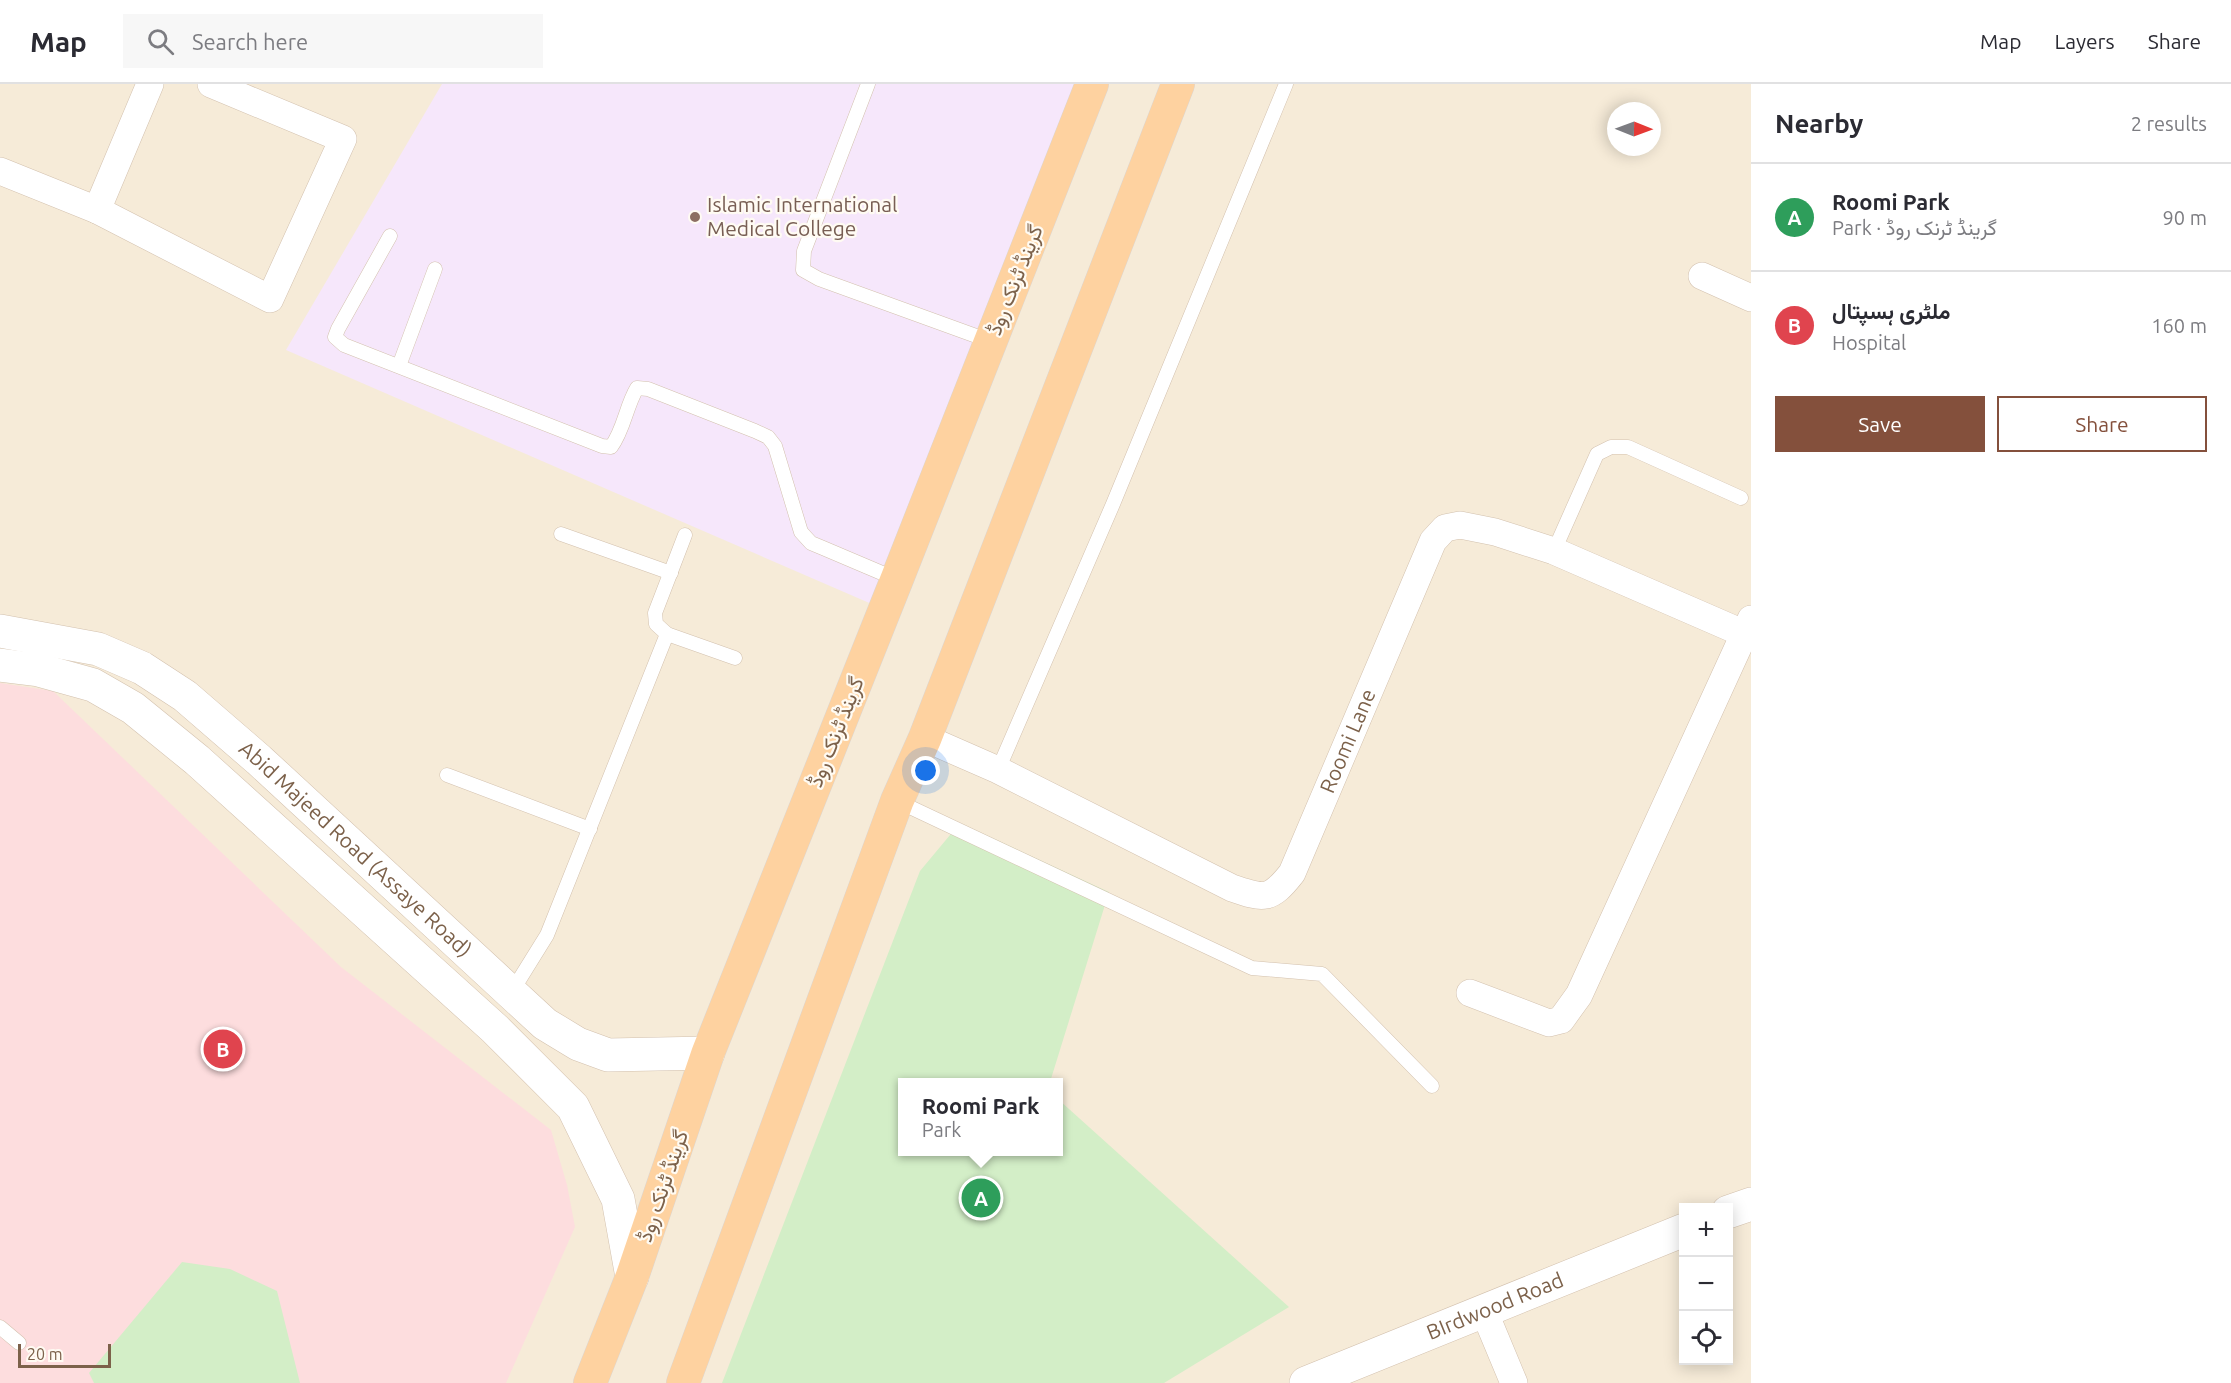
<!DOCTYPE html>
<html lang="en">
<head>
<meta charset="utf-8">
<style>
  body { margin:0; font-family:Ubuntu,Vazirmatn,sans-serif; background:#f7f7f7; color:#2b2b33 }
  .controls { position:absolute; right:18px; bottom:18px; display:grid; overflow:hidden; border-radius:0px; box-shadow:0 3px 15px #0003 }
  .controls button { width:54px; height:54px; display:grid; place-items:center; padding:0; border:0; border-bottom:2px solid #e1e1e2; background:#fff; color:#2b2b33; font:30px sans-serif }
  .compass { position:absolute; left:1607px; top:18px; width:54px; height:54px; border-radius:50%; background:#fff; box-shadow:0 3px 15px #0003; rotate:91deg }
  .scale { position:absolute; left:18px; bottom:15px; width:93px; box-sizing:border-box; padding-left:6px; border:3px solid #7c614a; border-top:0; font-size:16px; line-height:21px; white-space:nowrap; color:#7c614a; -webkit-text-stroke:4px #fffbf3; paint-order:stroke }
  .you { position:absolute; left:926px; top:687px; width:21px; height:21px; margin:-15px; border:4px solid #fff; border-radius:50%; background:#1a73e8; box-shadow:0 0 0 9px #1a73e833 }
  .badge { display:grid; place-items:center; width:39px; height:39px; border-radius:50%; background:#84503c; color:#fff; font-size:20px; font-weight:700 }
  .pin { position:absolute; translate:-50% -50%; border:3px solid #fff; box-shadow:0 2px 6px #0006 }
  .popup { position:absolute; left:898px; top:994px; width:165px; height:78px; box-sizing:border-box; display:grid; place-content:center; border-radius:0px; background:#fff; filter:drop-shadow(0 2px 4px #0005); font-size:20px; white-space:nowrap; color:#7c7c81 }
  .popup b { font-size:22px; color:#2b2b33 }
  .popup::after { content:''; position:absolute; left:50%; top:100%; margin-left:-12px; border:12px solid transparent; border-top-color:#fff }
  .list { margin:0; padding:0; list-style:none }
  h2 { display:flex; justify-content:space-between; align-items:center; height:78px; margin:0; padding:0 24px; font-size:26px }
  h2 small { font-size:20px; font-weight:400; color:#7c7c81 }
  .list li { display:grid; grid-template-columns:39px 1fr auto; gap:18px; align-items:center; box-sizing:border-box; height:108px; padding:0 24px; border-top:2px solid #e1e1e2 }
  .list b { display:block; font-size:22px; white-space:nowrap }
  .list p { margin:0; font-size:20px; white-space:nowrap; color:#7c7c81 }
  .list em { font-size:20px; font-style:normal; color:#7c7c81 }
  .actions { display:flex; gap:12px; padding:18px 24px }
  .actions a { flex:1; padding:14px 0; border:2px solid #84503c; border-radius:0px; text-align:center; font-size:21px; color:#84503c }
  .actions .main { background:#84503c; color:#fff }
  .icon { flex:none; width:33px; height:33px; fill:none; stroke:currentColor; stroke-width:2; stroke-linecap:round; stroke-linejoin:round }
  .map { position:relative; flex:none; width:1751px; height:1299px; overflow:hidden }
  header { display:flex; align-items:center; gap:36px; box-sizing:border-box; height:84px; padding:0 30px; background:#fff; border-bottom:2px solid #e1e1e2 }
  header strong { font-size:28px }
  nav { display:flex; gap:33px; margin-inline-start:auto; font-size:21px }
  .search { width:420px; height:54px; background:#f7f7f7; display:flex; align-items:center; gap:15px; box-sizing:border-box; padding:0 21px; border-radius:0px; color:#7c7c81; font-size:22px }
  main { display:flex }
  aside { flex:1; background:#fff }
  .map>svg:first-child { display:block }
</style>
</head>
<body>
<header>
<strong>Map</strong>
<div class="search"><svg class="icon" aria-label="search" viewBox="0 0 24 24"><circle cx="10" cy="10" r="6"/><path d="M15 15l6 6"/></svg>Search here</div>
<nav><a>Map</a><a>Layers</a><a>Share</a></nav>
</header>
<main>
<div class="map">
<svg width="1751" height="1299" viewBox="0 0 1751 1299">
  <rect width="100%" height="100%" fill="#fef8eb"/>
  <path fill="#f6ebd8" fill-rule="evenodd" d="M0,0H1751V1299H0ZM1616,27H1652V63H1616ZM903,998H1059V1068H903ZM1684,1124H1728V1276H1684Z"/>
  <polygon fill="#f6e7fb" points="442,0 1078,0 874,521 286,266"/>
  <polygon fill="#fdddde" points="0,599 53,607 341,883 551,1046 567,1101 575,1143 506,1299 0,1299"/>
  <g fill="#d3eec7">
    <polygon points="960,739 1109,808 1050,998 903,998 903,1068 1059,1068 1059,1016 1289,1223 1164,1299 722,1299 920,787"/>
    <polygon points="182,1178 230,1185 277,1207 300,1299 94,1299 89,1289"/>
  </g>
  <g fill="none" stroke-linecap="round" stroke-linejoin="round">
    <defs>
      <g id="service">
        <polyline points="868,0 804,167 803,186 819,195 990,257"/>
        <path d="M390,152L338,245L335,253L344,261L602,362L611,363C624,346 626,322 637,304L648,305L755,347L768,353L775,362L801,448L811,459L823,464L896,495"/>
        <polyline points="399,282 435,185"/>
        <polyline points="561,450 671,489"/>
        <polyline points="1554,467 1597,370 1611,363 1628,363 1741,414"/>
        <polyline points="667,550 735,574"/>
        <polyline points="998,686 1113,420 1286,0"/>
        <polyline points="447,691 590,745"/>
        <polyline points="897,717 1252,884 1322,890 1432,1002"/>
        <polyline points="511,909 547,851 667,550 656,540 655,529 685,451"/>
        <polyline points="0,1243 19,1259"/>
      </g>
      <g id="minor">
        <polyline points="0,87 97,126 270,215 343,55 211,0"/>
        <polyline points="97,126 150,0"/>
        <polyline points="1702,192 1751,214"/>
        <path id="s1" d="M925,654L998,686L1232,804C1264,815 1270,817 1292,789L1433,457L1445,444L1460,441L1495,448L1554,467L1745,550L1751,548"/>
        <polyline points="1470,909 1549,939 1561,936 1579,911 1751,535"/>
        <polyline points="1484,1227 1514,1299"/>
      </g>
      <g id="tertiary">
        <path id="s2" d="M0,547L98,565L142,584L185,612L259,676L545,940L578,960L608,971L708,969"/>
        <polyline points="0,581 39,586 93,601 133,624 197,676 495,945 573,1023 618,1115 632,1193"/>
        <polyline points="1728,1128 1751,1120"/>
        <path id="s3" d="M1306,1299L1684,1146"/>
      </g>
      <g id="trunk">
        <polyline points="590,1299 632,1193 708,969 897,495 1092,0"/>
        <polyline points="683,1299 897,717 925,654 1178,0"/>
      </g>
    </defs>
    <use href="#service" stroke="#d3c1ae" stroke-width="15"/>
    <use href="#minor" stroke="#d3c1ae" stroke-width="28"/>
    <use href="#tertiary" stroke="#d3c1ae" stroke-width="34"/>
    <use href="#trunk" stroke="#ddd6d0" stroke-width="34"/>
    <use href="#service" stroke="#fff" stroke-width="14"/>
    <use href="#minor" stroke="#fff" stroke-width="27"/>
    <use href="#tertiary" stroke="#fff" stroke-width="33"/>
    <use href="#trunk" stroke="#fed2a0" stroke-width="33"/>
  </g>
  <circle fill="#8d6e63" stroke="#fffbf3" stroke-width="2" cx="695" cy="133" r="6"/>
  <g text-anchor="middle" stroke-width="4.5" stroke-linejoin="round" paint-order="stroke">
    <g font-size="21" fill="#785e54" stroke="#fffbf3" text-anchor="start">
      <text x="707" y="128">Islamic International<tspan x="707" dy="24">Medical College</tspan></text>
    </g>
    <g font-size="21" fill="#7c614a" stroke="#fffbf3">
      <text transform="translate(1015 196) rotate(-68)" y="7">گرینڈ ٹرنک روڈ</text>
      <text transform="translate(836 648) rotate(-68)" y="7">گرینڈ ٹرنک روڈ</text>
      <text dy="7" stroke="none"><textPath href="#s1" startOffset="555">Roomi Lane</textPath></text>
      <text dy="7" stroke="none"><textPath href="#s2" startOffset="428">Abid Majeed Road (Assaye Road)</textPath></text>
      <text transform="translate(663 1102) rotate(-71)" y="7">گرینڈ ٹرنک روڈ</text>
      <text dy="7" stroke="none"><textPath href="#s3" startOffset="204">BIrdwood Road</textPath></text>
    </g>
  </g>
</svg>
<div class="controls">
<button>+</button>
<button>−</button>
<button><svg class="icon" aria-label="locate" viewBox="0 0 24 24"><circle cx="12" cy="12" r="6"/><path d="M12 2v4M12 18v4M2 12h4M18 12h4"/></svg></button>
</div>
<svg class="compass" viewBox="-18 -18 36 36"><path d="M0-13l5 13h-10z" fill="#e53935"/><path d="M0 13l5-13h-10z" fill="#7c7c81"/></svg>
<div class="scale">20 m</div>
<div class="you"></div>
<div class="pin badge" style="left:981px;top:1114px;background:#2e9e5b">A</div>
<div class="popup"><b>Roomi Park</b>Park</div>
<div class="pin badge" style="left:223px;top:965px;background:#e0444e">B</div>
</div>
<aside>
<h2>Nearby<small>2 results</small></h2>
<ul class="list">
<li><span class="badge" style="background:#2e9e5b">A</span><div><b>Roomi Park</b><p>Park · گرینڈ ٹرنک روڈ</p></div><em>90 m</em></li>
<li><span class="badge" style="background:#e0444e">B</span><div><b>ملٹری ہسپتال</b><p>Hospital</p></div><em>160 m</em></li>
</ul>
<div class="actions"><a class="main">Save</a><a>Share</a></div>
</aside>
</main>
</body>
</html>
